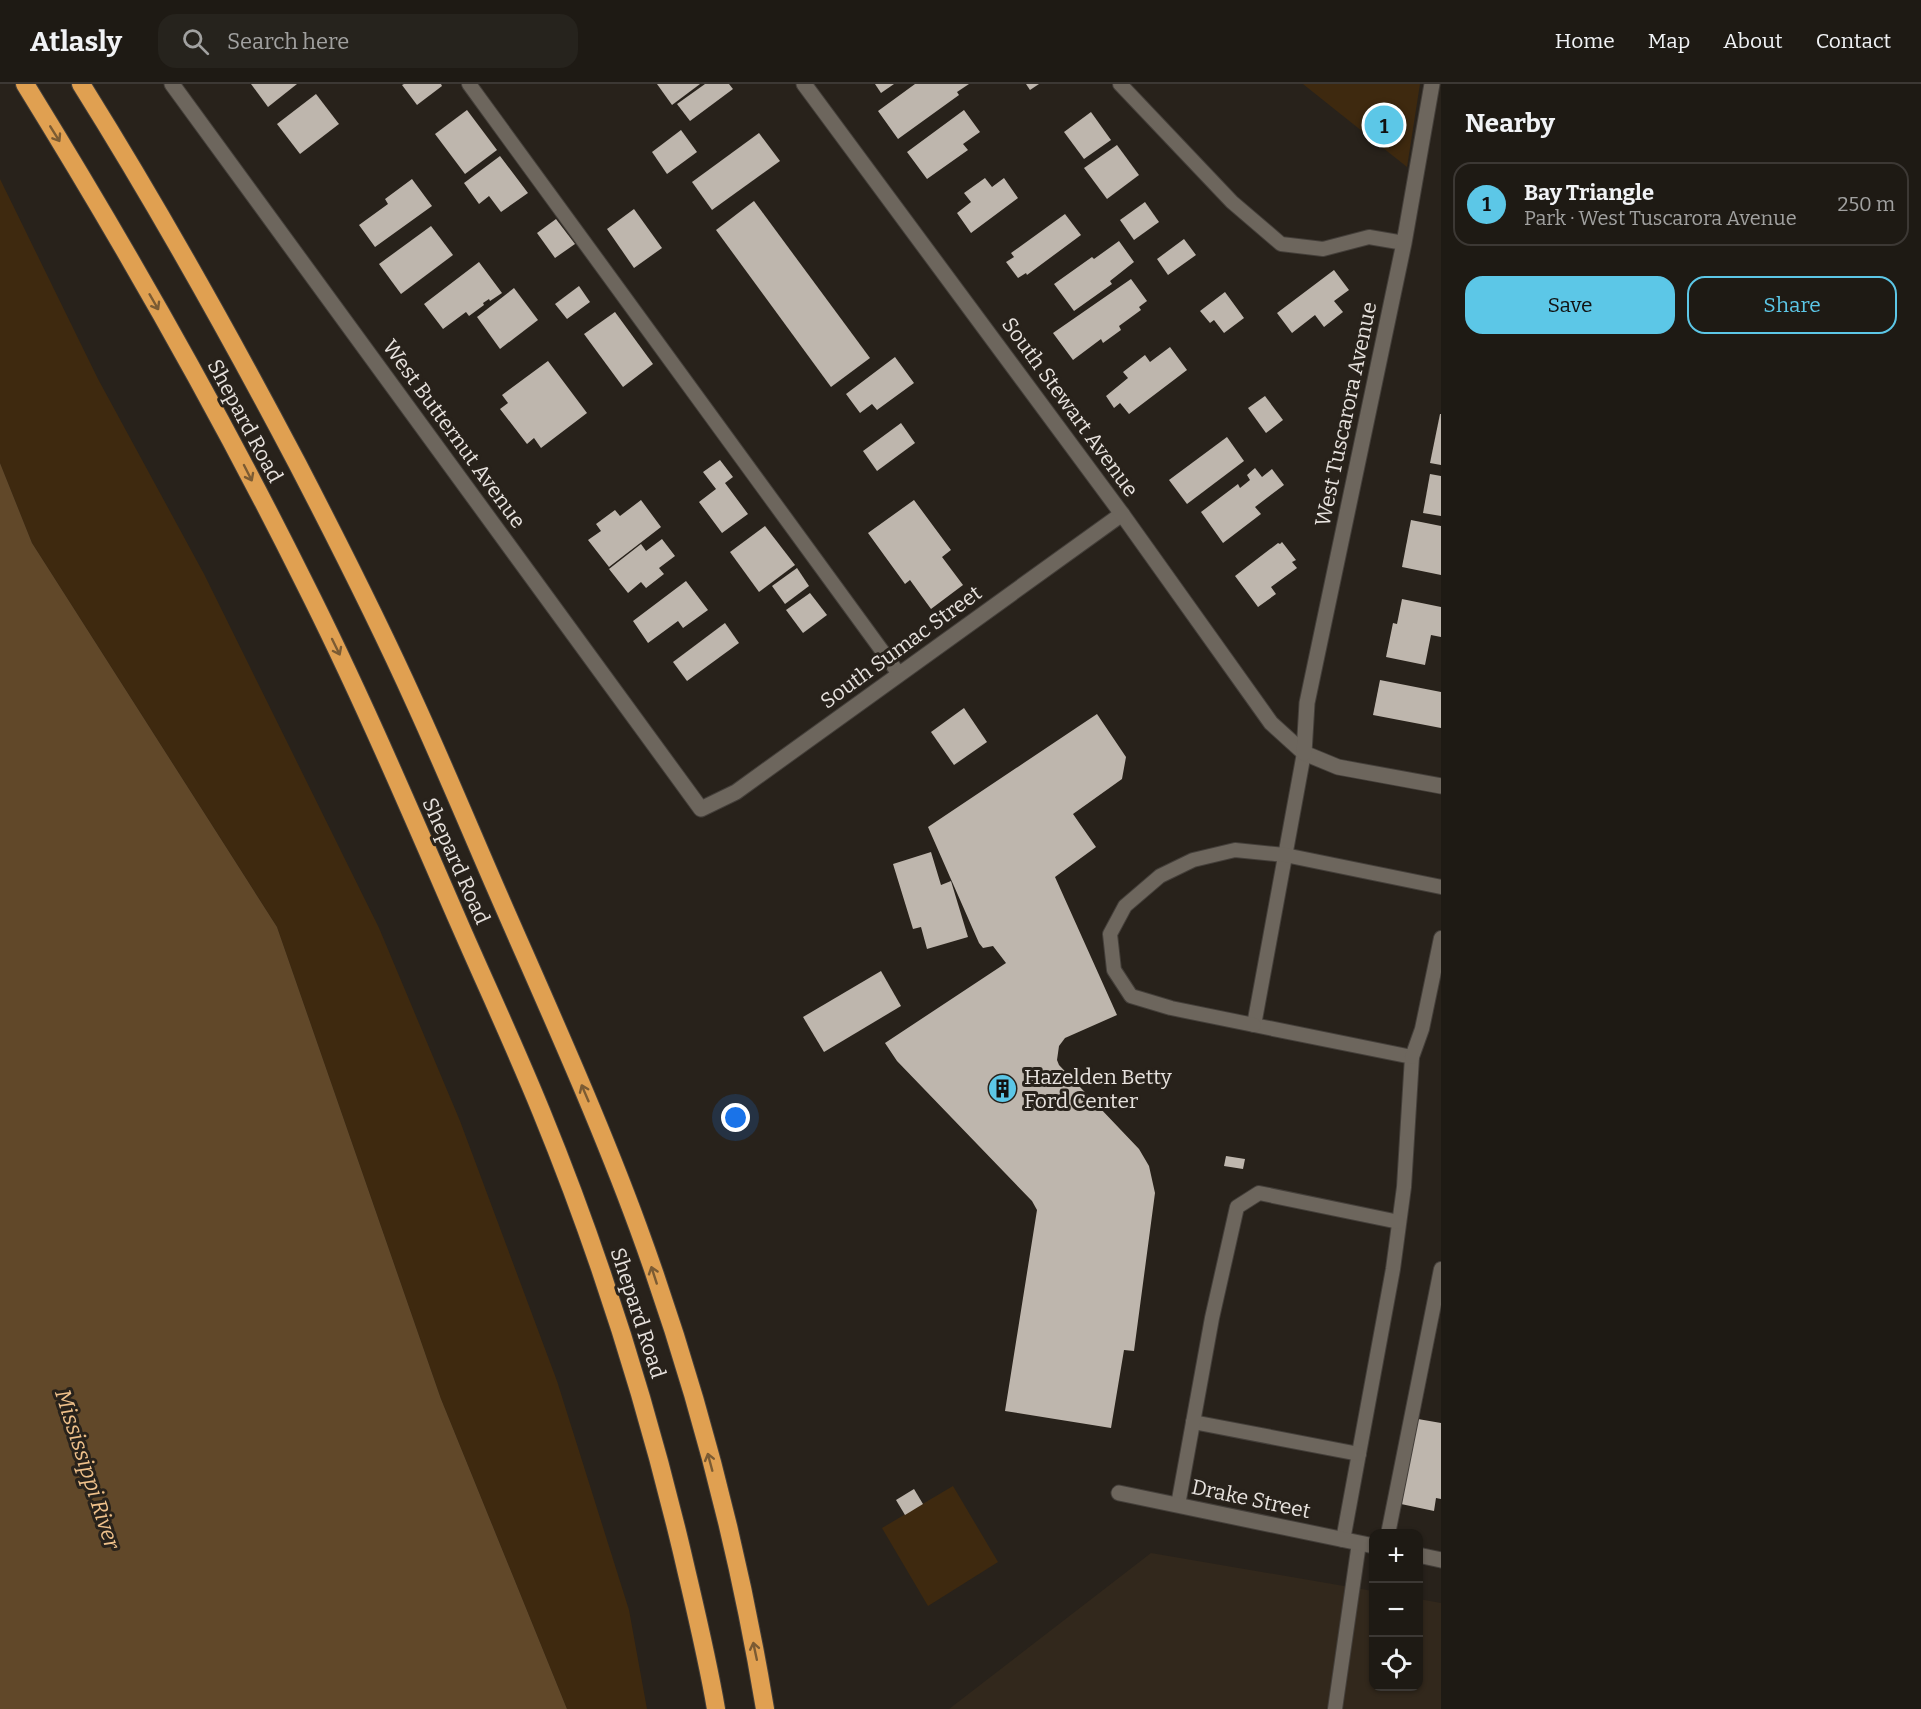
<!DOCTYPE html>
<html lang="en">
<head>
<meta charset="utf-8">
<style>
  body { margin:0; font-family:Bitter,serif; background:#26231d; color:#f1f3f6 }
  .controls { position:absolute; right:18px; bottom:18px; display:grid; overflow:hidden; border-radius:12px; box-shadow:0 2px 4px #0004 }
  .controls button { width:54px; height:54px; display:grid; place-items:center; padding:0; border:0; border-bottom:2px solid #3c3834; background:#1e1a14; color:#f1f3f6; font:30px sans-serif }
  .you { position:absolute; left:736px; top:1034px; width:21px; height:21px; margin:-15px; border:4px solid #fff; border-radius:50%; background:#1a73e8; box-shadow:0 0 0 9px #1a73e833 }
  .badge { display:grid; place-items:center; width:39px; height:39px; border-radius:50%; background:#5cc7e7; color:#111; font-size:20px; font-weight:700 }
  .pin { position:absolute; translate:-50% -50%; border:3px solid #fff; box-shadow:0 2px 6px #0006 }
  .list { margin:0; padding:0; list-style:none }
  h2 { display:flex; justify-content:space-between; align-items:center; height:78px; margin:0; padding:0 24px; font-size:26px }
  h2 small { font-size:20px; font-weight:400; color:#a1a1a0 }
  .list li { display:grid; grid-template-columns:39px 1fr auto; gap:18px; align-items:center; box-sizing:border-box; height:84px; margin:0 12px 12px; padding:0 12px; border:2px solid #3c3834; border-radius:18px }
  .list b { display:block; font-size:22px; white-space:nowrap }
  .list p { margin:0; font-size:20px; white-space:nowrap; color:#a1a1a0 }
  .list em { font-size:20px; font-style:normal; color:#a1a1a0 }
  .actions { display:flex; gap:12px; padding:18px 24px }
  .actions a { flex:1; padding:14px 0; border:2px solid #5cc7e7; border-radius:18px; text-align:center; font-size:21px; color:#5cc7e7 }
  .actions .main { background:#5cc7e7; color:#111 }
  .icon { flex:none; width:33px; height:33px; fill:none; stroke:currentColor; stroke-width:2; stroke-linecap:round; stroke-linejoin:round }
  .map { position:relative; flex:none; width:1441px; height:1625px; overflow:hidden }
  header { display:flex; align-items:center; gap:36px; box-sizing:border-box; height:84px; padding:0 30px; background:#1e1a14; border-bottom:2px solid #3c3834 }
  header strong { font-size:28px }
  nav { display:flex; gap:33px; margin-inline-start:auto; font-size:21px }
  .search { width:420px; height:54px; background:#26231d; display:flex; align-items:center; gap:15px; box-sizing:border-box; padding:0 21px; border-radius:18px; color:#a1a1a0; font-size:22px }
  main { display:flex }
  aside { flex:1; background:#1e1a14 }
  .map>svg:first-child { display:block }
</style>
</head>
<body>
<header>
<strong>Atlasly</strong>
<div class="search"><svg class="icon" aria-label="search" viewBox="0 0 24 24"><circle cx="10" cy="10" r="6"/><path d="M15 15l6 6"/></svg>Search here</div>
<nav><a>Home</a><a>Map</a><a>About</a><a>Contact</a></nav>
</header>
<main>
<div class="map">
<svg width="1441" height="1625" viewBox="0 0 1441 1625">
  <rect width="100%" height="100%" fill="#28221b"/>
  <polygon fill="#32281c" points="1151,1469 1373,1507 1374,1602 1418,1602 1419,1515 1441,1519 1441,1625 949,1625"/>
  <g fill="#3e290f">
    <polygon points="1303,0 1420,0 1407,83"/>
    <polygon points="0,95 98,295 204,490 379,844 460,1037 557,1297 629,1526 647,1625 567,1625 441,1315 277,843 32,459 0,379"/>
    <polygon points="953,1402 998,1478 928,1522 882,1444"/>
  </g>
  <polygon fill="#614829" points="0,379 32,459 277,843 441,1315 567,1625 0,1625"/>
  <g fill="#beb6ad">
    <polygon points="251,0 297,0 268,23"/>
    <polygon points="404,0 441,0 442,2 417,21 402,1"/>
    <polygon points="657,0 700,0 672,21"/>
    <polygon points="705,0 729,0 733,5 690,37 677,20"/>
    <polygon points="875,0 894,0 881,9"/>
    <polygon points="915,0 969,0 957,8 959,11 898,55 878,27"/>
    <polygon points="1026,0 1039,0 1030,6"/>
    <polygon points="316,10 339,40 300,70 277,40"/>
    <polygon points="467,26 497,66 465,90 435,50"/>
    <polygon points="964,26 980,48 963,60 968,66 927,95 907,68"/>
    <polygon points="1091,28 1111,56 1084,75 1064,48"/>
    <polygon points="681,46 697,68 667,90 652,68"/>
    <polygon points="759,49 780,77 712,126 692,98"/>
    <polygon points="1117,61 1139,91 1107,115 1084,84"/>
    <polygon points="500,72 528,109 501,128 489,112 479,120 464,99"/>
    <polygon points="985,94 992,103 1004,94 1018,114 971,149 957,129 971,118 964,109"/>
    <polygon points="412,95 432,122 375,163 359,141 388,120 385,115"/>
    <polygon points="754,117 870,274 831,303 716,146"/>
    <polygon points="1145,118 1159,138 1134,156 1120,136"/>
    <polygon points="634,125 662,164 634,184 607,145"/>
    <polygon points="1065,130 1081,151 1027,191 1026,189 1018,194 1006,178 1014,173 1011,169"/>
    <polygon points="556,135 575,160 555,174 537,149"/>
    <polygon points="431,142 453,171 401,210 379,180"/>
    <polygon points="1184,155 1196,171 1168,191 1157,175"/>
    <polygon points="1119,157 1134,178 1110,197 1112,200 1074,227 1054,200 1092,173 1094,175"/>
    <polygon points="479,178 502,209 490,217 489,215 483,219 484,221 469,232 466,228 443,245 424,220"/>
    <polygon points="1334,186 1349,206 1334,217 1343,228 1324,243 1315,231 1292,249 1277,229"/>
    <polygon points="1131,195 1147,217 1139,223 1141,226 1119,242 1121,246 1103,259 1101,255 1073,276 1053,249"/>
    <polygon points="579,202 590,218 567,235 555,220"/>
    <polygon points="514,204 538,236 500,265 477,233"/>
    <polygon points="1225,208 1244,234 1224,249 1214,236 1210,239 1200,227"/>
    <polygon points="615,228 653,280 623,303 584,250"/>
    <polygon points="1170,263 1187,286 1129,330 1120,319 1114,324 1106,312 1128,294 1123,288 1145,271 1150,278"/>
    <polygon points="895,273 914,299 877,326 872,320 860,329 846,310"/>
    <polygon points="548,277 587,329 541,364 534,354 527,360 500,325 508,319 502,311"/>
    <polygon points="1265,312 1283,336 1266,349 1248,324"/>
    <polygon points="1440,330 1441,330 1441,381 1430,379"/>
    <polygon points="901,339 915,359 877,387 863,367"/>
    <polygon points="1227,353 1244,377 1187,420 1169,396"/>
    <polygon points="720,376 733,393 725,399 748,430 722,449 699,418 716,405 703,388"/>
    <polygon points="1255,384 1262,393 1272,385 1284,401 1255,423 1261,430 1223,459 1201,428 1238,400 1240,404 1250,396 1247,391"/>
    <polygon points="1430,390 1441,392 1441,432 1423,429"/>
    <polygon points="641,416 661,443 609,483 588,456 601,447 596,440 615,426 620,432"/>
    <polygon points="914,416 951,466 942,473 963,501 931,525 910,496 905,500 868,449"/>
    <polygon points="1411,436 1441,442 1441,491 1402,483"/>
    <polygon points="765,442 795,481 759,508 730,468"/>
    <polygon points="662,455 675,472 659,484 664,490 646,504 641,498 628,509 609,485 641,460 646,467"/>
    <polygon points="1282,458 1296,476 1292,478 1297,484 1271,503 1276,510 1258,523 1235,492 1278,459 1280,460"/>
    <polygon points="797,484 809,502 785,520 772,502"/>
    <polygon points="686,497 708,526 683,544 678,537 648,559 633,537"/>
    <polygon points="810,509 827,531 803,549 786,526"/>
    <polygon points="1402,515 1441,523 1441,553 1431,551 1425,581 1386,573 1393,539 1397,540"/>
    <polygon points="725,539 739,559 687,597 673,578"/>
    <polygon points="1380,596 1441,608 1441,644 1373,631"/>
    <polygon points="964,624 987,658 954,681 931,648"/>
    <polygon points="1097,630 1126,673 1122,695 1073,730 1096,763 1055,793 1117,931 1065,954 1059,962 1057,976 1059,981 1139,1065 1149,1082 1155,1109 1134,1267 1124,1266 1111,1344 1005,1327 1037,1126 1032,1117 897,977 885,959 1006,879 993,862 983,864 979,859 928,743"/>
    <polygon points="931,768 941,801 951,797 968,853 927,865 921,843 913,845 893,780"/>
    <polygon points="881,887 901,922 824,968 803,933"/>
    <polygon points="1226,1072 1245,1075 1243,1085 1224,1082"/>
    <polygon points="1418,1335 1441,1339 1441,1415 1436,1414 1434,1427 1401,1420"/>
    <polygon points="914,1405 923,1420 905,1431 896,1416"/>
  </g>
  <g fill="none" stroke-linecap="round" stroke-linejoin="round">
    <defs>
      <g id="lane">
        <polyline points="469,0 899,590"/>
        <polyline points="1120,0 1232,118 1281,160 1323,165 1369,153 1404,159"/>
        <polyline points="1304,669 1254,941 1412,973 1404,1103 1393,1185 1343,1456"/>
        <polyline points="1254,941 1171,924 1131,912 1114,886 1110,850 1125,822 1160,792 1193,776 1235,766 1285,771 1441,803"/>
        <polyline points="1412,973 1422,945 1441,854"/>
        <polyline points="1193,1338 1359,1370"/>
        <polyline points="1178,1421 1212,1234 1237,1123 1259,1109 1399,1138"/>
        <polyline points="1388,1450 1441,1185"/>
        <polyline points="1335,1625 1359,1459"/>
      </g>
      <g id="street">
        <polyline points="172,0 701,725 736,708 1122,430"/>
        <polyline points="804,0 1122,430 1271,639 1304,669 1338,683 1441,702"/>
        <polyline points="1304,669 1307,619 1404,159 1432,0"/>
        <polyline points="1119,1409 1374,1462"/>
        <polyline points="1418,1471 1441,1476"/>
      </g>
      <g id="highway">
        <path d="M25,0C125,162 219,327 304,498C360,609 409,724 459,839C486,901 515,963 541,1027C600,1171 646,1317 682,1468C694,1520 707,1572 716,1625"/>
        <path d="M81,0C158,123 229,250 297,379C338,458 378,537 415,619C442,678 467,738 493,798C543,913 595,1026 638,1143C695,1299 738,1462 765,1625"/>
      </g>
    </defs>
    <use href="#lane" stroke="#443f3a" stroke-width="16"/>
    <use href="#street" stroke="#443f3a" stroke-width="17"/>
    <use href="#highway" stroke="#443f3a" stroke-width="20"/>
    <use href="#lane" stroke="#6d665d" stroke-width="14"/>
    <use href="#street" stroke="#6d665d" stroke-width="15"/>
    <use href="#highway" stroke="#e0a051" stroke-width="18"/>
  </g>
  <defs><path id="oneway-shaft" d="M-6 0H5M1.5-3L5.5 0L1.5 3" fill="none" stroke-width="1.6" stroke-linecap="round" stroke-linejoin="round" transform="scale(1.5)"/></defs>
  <g stroke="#7b5b33">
    <use href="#oneway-shaft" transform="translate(55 50) rotate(58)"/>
    <use href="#oneway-shaft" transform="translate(154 218) rotate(60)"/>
    <use href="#oneway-shaft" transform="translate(248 389) rotate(63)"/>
    <use href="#oneway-shaft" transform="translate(336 563) rotate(64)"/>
    <use href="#oneway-shaft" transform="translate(585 1009) rotate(-113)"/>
    <use href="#oneway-shaft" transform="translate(654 1191) rotate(-108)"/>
    <use href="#oneway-shaft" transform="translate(710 1378) rotate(-105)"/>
    <use href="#oneway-shaft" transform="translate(755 1567) rotate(-102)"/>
  </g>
  <defs>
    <symbol id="building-disc" viewBox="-11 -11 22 22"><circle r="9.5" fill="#5cc7e7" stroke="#28221b"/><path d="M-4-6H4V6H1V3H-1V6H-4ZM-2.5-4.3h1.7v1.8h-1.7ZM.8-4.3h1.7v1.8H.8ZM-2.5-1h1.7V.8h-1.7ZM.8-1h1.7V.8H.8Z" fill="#111"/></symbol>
  </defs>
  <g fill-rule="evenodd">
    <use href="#building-disc" x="986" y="988" width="33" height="33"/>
  </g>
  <g text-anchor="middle" stroke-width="6" stroke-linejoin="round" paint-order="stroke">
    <g font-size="21" fill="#e7e2de" stroke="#28221b">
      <text transform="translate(1070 323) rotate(54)" y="7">South Stewart Avenue</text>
      <text transform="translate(1346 330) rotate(-78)" y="7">West Tuscarora Avenue</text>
      <text transform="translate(245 337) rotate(62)" y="7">Shepard Road</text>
      <text transform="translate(454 350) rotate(54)" y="7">West Butternut Avenue</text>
      <text transform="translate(901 563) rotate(-36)" y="7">South Sumac Street</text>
      <text transform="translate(456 777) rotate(66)" y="7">Shepard Road</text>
      <text transform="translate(638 1229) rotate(72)" y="7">Shepard Road</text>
      <text transform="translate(1251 1415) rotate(12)" y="7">Drake Street</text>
    </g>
    <g font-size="21" fill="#e7e2de" stroke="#28221b" text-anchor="start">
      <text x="1024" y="1000">Hazelden Betty<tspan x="1024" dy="24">Ford Center</tspan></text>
    </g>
    <g font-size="22" font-style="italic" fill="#efc18b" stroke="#28221b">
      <text transform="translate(88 1385) rotate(72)" y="8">Mississippi River</text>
    </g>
  </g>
</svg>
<div class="controls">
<button>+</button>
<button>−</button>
<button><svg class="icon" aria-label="locate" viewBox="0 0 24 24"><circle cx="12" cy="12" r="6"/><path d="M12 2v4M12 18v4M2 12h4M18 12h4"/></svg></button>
</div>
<div class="you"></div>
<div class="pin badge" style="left:1384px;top:41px">1</div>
</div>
<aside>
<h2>Nearby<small></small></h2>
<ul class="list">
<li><span class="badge">1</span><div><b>Bay Triangle</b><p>Park · West Tuscarora Avenue</p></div><em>250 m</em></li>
</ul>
<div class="actions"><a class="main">Save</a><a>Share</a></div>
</aside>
</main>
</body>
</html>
